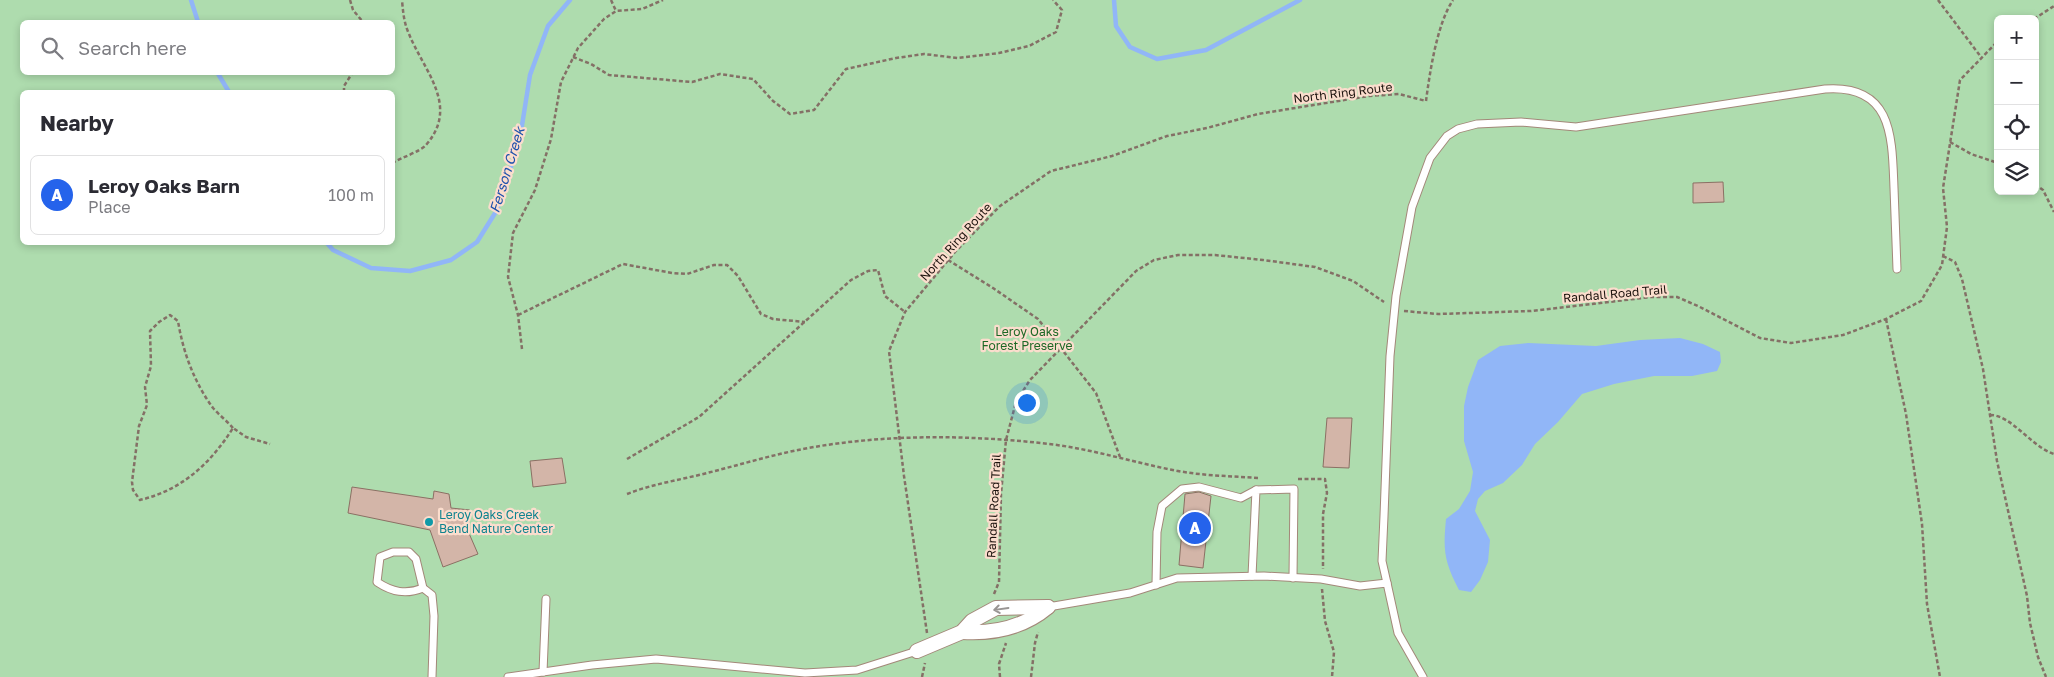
<!DOCTYPE html>
<html lang="en">
<head>
<meta charset="utf-8">
<style>
  body { margin:0; font-family:"Golos Text",sans-serif; background:#f7f7f7; color:#2b2b33 }
  .controls { position:absolute; right:15px; top:15px; display:grid; overflow:hidden; border-radius:8px; box-shadow:0 2px 8px #0003 }
  .controls button { width:45px; height:45px; display:grid; place-items:center; padding:0; border:0; border-bottom:1px solid #e1e1e2; background:#fff; color:#2b2b33; font:25px sans-serif }
  .you { position:absolute; left:1026px; top:402px; width:18px; height:18px; margin:-12px; border:4px solid #fff; border-radius:50%; background:#1a73e8; box-shadow:0 0 0 8px #1a73e833 }
  .badge { display:grid; place-items:center; width:32px; height:32px; border-radius:50%; background:#2563eb; color:#fff; font-size:16px; font-weight:700 }
  .pin { position:absolute; translate:-50% -50%; border:2px solid #fff; box-shadow:0 1px 5px #0006 }
  .list { margin:0; padding:0; list-style:none }
  h2 { display:flex; justify-content:space-between; align-items:center; height:65px; margin:0; padding:0 20px; font-size:21px }
  h2 small { font-size:16px; font-weight:400; color:#7c7c81 }
  .list li { display:grid; grid-template-columns:32px 1fr auto; gap:15px; align-items:center; box-sizing:border-box; height:80px; margin:0 10px 10px; padding:0 10px; border:1px solid #e1e1e2; border-radius:8px }
  .list b { display:block; font-size:19px; white-space:nowrap }
  .list p { margin:0; font-size:16px; white-space:nowrap; color:#7c7c81 }
  .list em { font-size:16px; font-style:normal; color:#7c7c81 }
  .icon { flex:none; width:28px; height:28px; fill:none; stroke:currentColor; stroke-width:2; stroke-linecap:round; stroke-linejoin:round }
  .map { position:relative; flex:none; width:2054px; height:677px; overflow:hidden }
  .search { position:absolute; background:#fff; box-shadow:0 2px 8px #0003; left:20px; top:20px; width:375px; height:55px; display:flex; align-items:center; gap:12px; box-sizing:border-box; padding:0 18px; border-radius:8px; color:#7c7c81; font-size:19px }
  .panel { position:absolute; background:#fff; box-shadow:0 2px 8px #0003; left:20px; top:90px; width:375px; height:155px; border-radius:8px }
  .map>svg:first-child { display:block }
</style>
</head>
<body>
<div class="map">
<svg width="2054" height="677" viewBox="0 0 2054 677">
  <rect width="100%" height="100%" fill="#fbddcd"/>
  <path fill="#aedcae" fill-rule="evenodd" d="M0,0H2054V677H0ZM1998,19H2035V191H1998ZM22,22H392V72H22ZM22,92H392V242H22Z"/>
  <path fill="#91b6f7" d="M1680,338L1703,344L1720,352L1721,362L1717,371L1692,376H1654L1614,384L1582,394L1558,422L1535,444L1522,465L1503,483L1485,491L1478,499L1475,511L1490,540L1488,562L1480,580L1471,592L1459,590C1444,561 1443,551 1446,519L1459,509L1470,491L1473,472L1464,441V406L1468,387L1478,360L1500,346L1528,343L1596,346L1640,340Z"/>
  <g fill="none" stroke-linecap="round" stroke-linejoin="round">
    <g stroke="#91b6f7" stroke-width="4.5">
      <polyline points="191,0 198,22"/>
      <polyline points="1114,0 1116,26 1130,47 1157,59 1206,50 1300,0"/>
      <polyline points="217,72 229,92"/>
      <polyline points="326,242 333,250 371,268 410,271 451,260 477,242 497,210 520,138 530,75 548,26 570,0"/>
    </g>
  </g>
  <g fill="#d3b5a8" stroke="#8b7064">
    <polygon points="1723,182 1724,202 1693,203 1693,183"/>
    <polygon points="1327,418 1352,418 1349,468 1323,467"/>
    <polygon points="562,458 566,483 533,487 530,461"/>
    <polygon points="352,487 433,499 434,491 449,494 451,508 470,510 468,531 478,554 443,567 430,530 348,513"/>
    <polygon points="1199,492 1211,496 1203,568 1179,565 1185,494"/>
  </g>
  <g fill="none" stroke-linecap="round" stroke-linejoin="round">
    <defs>
      <g id="service">
        <polyline points="1252,576 1256,490 1294,489 1293,578"/>
        <path d="M1387,583L1382,561L1384,516L1390,356L1396,296L1412,207L1430,158L1447,136L1458,129L1477,124L1521,122L1576,127L1825,89C1893,84 1892,137 1894,188C1895,215 1896,242 1897,269"/>
        <polyline points="1156,585 1157,532 1162,506 1182,489 1199,487 1241,498 1256,490"/>
        <path d="M423,588C406,595 392,592 377,582L380,557L393,552H409L416,559L423,588L432,595L434,616L432,677"/>
        <polyline points="1048,607 1130,593 1177,578 1264,576 1321,579 1360,586 1387,583 1398,633 1423,677"/>
        <polyline points="543,672 546,599"/>
        <polyline points="508,677 592,665 656,659 805,673 857,670 917,651"/>
      </g>
      <g id="minor">
        <path d="M962,632C993,634 1023,628 1048,607"/>
        <polyline points="917,651 962,632 972,621 996,608 1048,607"/>
      </g>
    </defs>
    <use href="#service" stroke="#a38879" stroke-width="9"/>
    <use href="#minor" stroke="#a38879" stroke-width="16"/>
    <g stroke="#847066" stroke-width="2.5" stroke-dasharray="4 2.5" stroke-linecap="butt">
      <polyline points="350,0 353,10 363,22"/>
      <polyline points="611,0 616,11"/>
      <polyline points="1938,0 1981,57"/>
      <polyline points="2034,19 2054,6"/>
      <polyline points="573,57 591,64 609,75 692,82 720,74 753,79 773,101 790,114 814,110 846,69 896,58 924,54 958,58 999,53 1029,46 1056,32 1062,10 1053,0"/>
      <polyline points="344,92 344,86 353,72"/>
      <polyline points="1950,142 1971,154 1998,163"/>
      <path d="M392,163C401,158 421,151 426,145C460,106 424,71 409,34C404,23 403,12 402,0"/>
      <polyline points="2035,184 2043,190 2054,212"/>
      <polyline points="1943,256 1955,262 1962,279 1983,369 1997,461 2027,596 2030,623 2038,657 2046,677"/>
      <polyline points="948,260 993,288 1038,319 1096,393 1120,457"/>
      <polyline points="1404,311 1438,314 1531,311 1651,297 1677,297 1698,306 1760,338 1791,343 1843,335 1886,319 1921,301 1942,265 1947,227 1943,188 1960,80 1998,41"/>
      <polyline points="518,315 623,264 672,273 687,274 714,265 727,265 738,276 761,314 773,319 805,322"/>
      <polyline points="1886,319 1906,414 1922,524 1927,604 1940,677"/>
      <polyline points="522,349 518,315 508,277 513,233 535,190 551,139 561,82 578,48 604,19 616,11 642,9 663,0"/>
      <path d="M1990,415C2012,415 2030,446 2054,454"/>
      <path d="M233,428C227,421 219,415 213,408C194,382 183,352 178,321L170,315L159,322L150,331L151,366L145,387L147,405L139,426L132,482L133,490L140,500C182,490 210,464 233,428L246,437L270,444"/>
      <polyline points="627,459 699,417 851,280 868,271 878,270 885,296 905,312"/>
      <polyline points="1298,479 1325,479 1327,493 1323,514 1323,569"/>
      <path d="M627,494C652,484 680,480 707,473C743,464 778,453 814,447C890,434 972,435 1049,444C1093,449 1135,463 1178,471C1205,476 1231,476 1258,478"/>
      <polyline points="1322,589 1325,621 1334,652 1332,677"/>
      <polyline points="994,594 999,582 1001,494 1006,440 1016,402 1030,380 1136,271 1154,260 1178,255 1215,255 1263,260 1315,267 1353,281 1384,302"/>
      <path d="M927,633L904,476L889,351L905,312L955,252L1000,206L1051,171L1112,156L1167,136L1207,128L1258,114L1369,96L1399,94L1426,101C1430,71 1437,24 1453,0"/>
      <polyline points="922,677 925,663"/>
      <polyline points="1000,677 999,664 1006,643"/>
      <polyline points="1031,677 1035,643 1038,632"/>
    </g>
    <use href="#service" stroke="#fff" stroke-width="7"/>
    <use href="#minor" stroke="#fff" stroke-width="14"/>
  </g>
  <defs><path id="oneway-shaft" d="M-6 0H5M1.5-3L5.5 0L1.5 3" fill="none" stroke-width="1.6" stroke-linecap="round" stroke-linejoin="round" transform="scale(1.25)"/></defs>
  <use stroke="#999593" href="#oneway-shaft" transform="translate(1001 609) rotate(172)"/>
  <circle fill="#0f9aa8" stroke="#fbddcd" stroke-width="2" cx="429" cy="522" r="5"/>
  <g text-anchor="middle" stroke-width="4.5" stroke-linejoin="round" paint-order="stroke">
    <g font-size="12" fill="#1d130e" stroke="#fbddcd">
      <text transform="translate(1343 93) rotate(-7)" y="4">North Ring Route</text>
      <text transform="translate(956 242) rotate(-48)" y="4">North Ring Route</text>
      <text transform="translate(1615 294) rotate(-5)" y="4">Randall Road Trail</text>
      <text transform="translate(994 506) rotate(-87)" y="4">Randall Road Trail</text>
    </g>
    <g font-size="12" fill="#1c6825" stroke="#fbddcd">
      <text x="1027" y="336">Leroy Oaks<tspan x="1027" dy="14">Forest Preserve</tspan></text>
    </g>
    <g font-size="12" fill="#0d838f" stroke="#fbddcd" text-anchor="start">
      <text x="439" y="519">Leroy Oaks Creek<tspan x="439" dy="14">Bend Nature Center</tspan></text>
    </g>
    <g font-size="14" font-style="italic" fill="#1e51ac" stroke="#fbddcd">
      <text transform="translate(507 170) rotate(-73)" y="5">Ferson Creek</text>
    </g>
  </g>
</svg>
<div class="controls">
<button>+</button>
<button>−</button>
<button><svg class="icon" aria-label="locate" viewBox="0 0 24 24"><circle cx="12" cy="12" r="6"/><path d="M12 2v4M12 18v4M2 12h4M18 12h4"/></svg></button>
<button><svg class="icon" aria-label="layers" viewBox="0 0 24 24"><path d="M12 4l9 5-9 5-9-5zM3 14l9 5 9-5"/></svg></button>
</div>
<div class="you"></div>
<div class="pin badge" style="left:1195px;top:528px">A</div>
<div class="search"><svg class="icon" aria-label="search" viewBox="0 0 24 24"><circle cx="10" cy="10" r="6"/><path d="M15 15l6 6"/></svg>Search here</div>
<section class="panel">
<h2>Nearby<small></small></h2>
<ul class="list">
<li><span class="badge">A</span><div><b>Leroy Oaks Barn</b><p>Place</p></div><em>100 m</em></li>
</ul>
</section>
</div>
</body>
</html>
